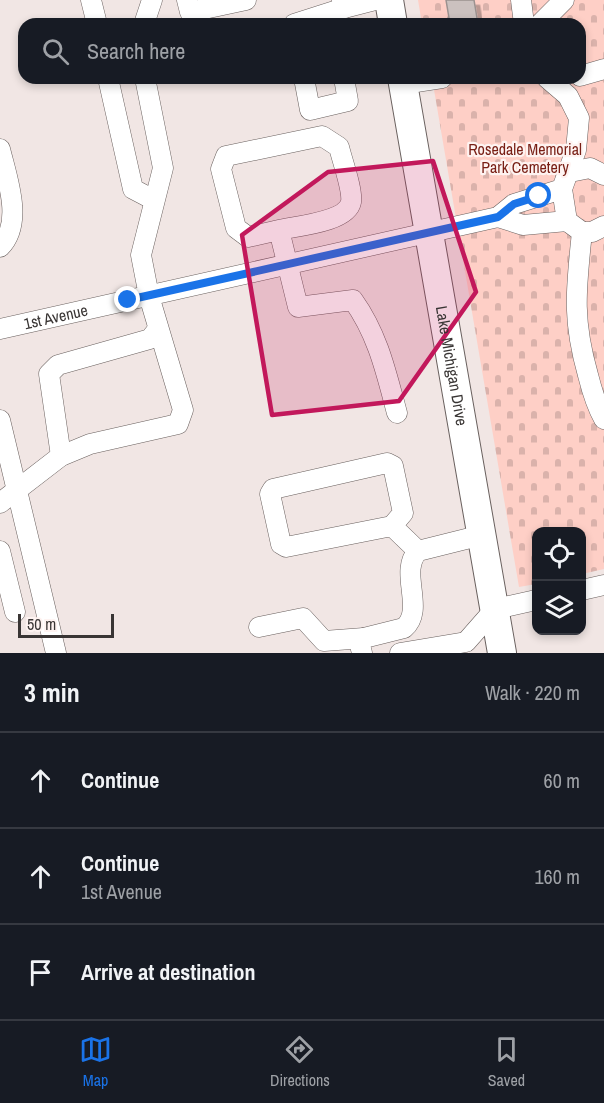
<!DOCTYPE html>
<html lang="en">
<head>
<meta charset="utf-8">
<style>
  body { margin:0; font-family:"Archivo Narrow",sans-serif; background:#20242c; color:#f1f3f6 }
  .controls { position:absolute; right:18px; bottom:18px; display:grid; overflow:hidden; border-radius:12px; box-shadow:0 3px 9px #0003 }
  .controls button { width:54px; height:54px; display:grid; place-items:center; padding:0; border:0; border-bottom:2px solid #363941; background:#171b24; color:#f1f3f6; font:30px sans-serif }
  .scale { position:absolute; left:18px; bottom:15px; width:96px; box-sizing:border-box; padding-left:6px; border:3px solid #393534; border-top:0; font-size:16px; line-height:21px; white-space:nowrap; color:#393534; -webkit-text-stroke:4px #fef3f1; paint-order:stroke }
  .stop { position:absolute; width:18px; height:18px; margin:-14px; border:4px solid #1a73e8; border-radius:50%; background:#fff }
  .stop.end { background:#1a73e8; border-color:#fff; box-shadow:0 2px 6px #0008 }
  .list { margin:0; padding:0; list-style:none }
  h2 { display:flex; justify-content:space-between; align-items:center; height:78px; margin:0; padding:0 24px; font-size:26px }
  h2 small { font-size:20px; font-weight:400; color:#9ea1a6 }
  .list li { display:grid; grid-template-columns:39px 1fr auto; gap:18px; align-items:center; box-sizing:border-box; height:96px; padding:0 24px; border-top:2px solid #363941 }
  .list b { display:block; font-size:22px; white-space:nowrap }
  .list p { margin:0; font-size:20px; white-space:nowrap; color:#9ea1a6 }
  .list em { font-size:20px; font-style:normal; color:#9ea1a6 }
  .icon { flex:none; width:33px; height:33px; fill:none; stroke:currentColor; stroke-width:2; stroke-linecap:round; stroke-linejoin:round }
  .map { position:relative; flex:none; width:604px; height:653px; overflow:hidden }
  .search { position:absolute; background:#171b24; box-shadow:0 3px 9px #0003; left:18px; right:18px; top:18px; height:66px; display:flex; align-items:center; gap:15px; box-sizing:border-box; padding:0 21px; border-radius:18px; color:#9ea1a6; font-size:22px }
  .sheet { height:366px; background:#171b24 }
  nav { display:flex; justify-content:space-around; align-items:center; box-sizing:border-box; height:84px; border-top:2px solid #363941; background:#171b24; font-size:16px; color:#9ea1a6 }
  nav a { display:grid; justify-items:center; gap:3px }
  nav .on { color:#1a73e8 }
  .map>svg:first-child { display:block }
</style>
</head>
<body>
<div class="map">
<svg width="604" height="653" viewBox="0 0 604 653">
  <defs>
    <pattern id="cemetery-stones" width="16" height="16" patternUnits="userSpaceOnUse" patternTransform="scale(1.5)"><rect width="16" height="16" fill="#fecfc6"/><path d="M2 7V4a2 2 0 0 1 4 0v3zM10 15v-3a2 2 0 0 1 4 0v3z" fill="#dab2ab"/></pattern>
    <filter id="shadow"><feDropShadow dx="5.5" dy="5.5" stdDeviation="0" flood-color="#0004"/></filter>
  </defs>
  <rect width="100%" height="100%" fill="#f1e6e4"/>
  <polygon fill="url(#cemetery-stones)" points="418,0 604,0 604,569 582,574 582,532 536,532 536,584 519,587 432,78 580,78 580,24 422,24"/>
  <polygon fill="#cbc1bf" stroke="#9b918f" stroke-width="1.5" filter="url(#shadow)" points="446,0 474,0 478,24 447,24 446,19 449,18"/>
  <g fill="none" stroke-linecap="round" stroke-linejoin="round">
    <defs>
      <g id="minor">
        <polyline points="91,0 97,24"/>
        <polyline points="187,0 190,12 246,0"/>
        <polyline points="342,0 344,8 375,0"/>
        <polyline points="521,0 524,24"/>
        <polyline points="144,24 152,0"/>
        <polyline points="294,24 344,8"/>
        <polyline points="540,24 564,0"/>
        <polyline points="580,76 604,69"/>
        <polyline points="108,78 133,189 154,200"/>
        <polyline points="304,78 310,110 348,101 344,78"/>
        <path d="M547,78L568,96L579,118L576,150L562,189L567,221L582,232C576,290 572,319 588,375C592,391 596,405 604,419"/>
        <polyline points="403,84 442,78"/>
        <path d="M0,149C7,178 24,223 0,247"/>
        <polyline points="570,172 590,168 604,175"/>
        <polyline points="498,217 523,225 567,221"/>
        <path d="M279,230L248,237L236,228L221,169L226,156L322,136L339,147C342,160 353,190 351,202C347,222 297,226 279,230L298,307L353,300C378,335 386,372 397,413"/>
        <polyline points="582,232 592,232 604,226"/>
        <path id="s1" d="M0,329L498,217L514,204L562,189"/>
        <polyline points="0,420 56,653"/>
        <polyline points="61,456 49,374 58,365 150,339 158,329"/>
        <polyline points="0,503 61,456 90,444 178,424 183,410 149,296 141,255 163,168 145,78"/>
        <polyline points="392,526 403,513 393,466 387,463 273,489 270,494 281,544 286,547 392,526 418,551"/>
        <polyline points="0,551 15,612"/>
        <polyline points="582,590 604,585"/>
        <polyline points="259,627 303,618 324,641 364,638"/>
        <path d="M362,653L360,645L364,638L404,628C426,609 398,572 418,551L482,535"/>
        <polyline points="400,653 466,642 495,609 536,600"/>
      </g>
      <g id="highway">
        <polyline points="389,0 393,24"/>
        <path id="s2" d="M402,78L502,653"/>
      </g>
    </defs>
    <use href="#minor" stroke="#69605e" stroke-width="21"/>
    <use href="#highway" stroke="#69605e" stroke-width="30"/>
    <use href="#minor" stroke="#fff" stroke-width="20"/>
    <use href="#highway" stroke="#fff" stroke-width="28"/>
  </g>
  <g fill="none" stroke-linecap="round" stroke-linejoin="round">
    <polyline stroke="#1a73e8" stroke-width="8" points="128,300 498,217 514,204 539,196"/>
  </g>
  <path fill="#c2185b" fill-opacity="0.2" stroke="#c2185b" stroke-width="4.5" stroke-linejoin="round" d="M433,161L476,292L399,401L272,415L242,235L328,172Z"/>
  <g text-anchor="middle" stroke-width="4.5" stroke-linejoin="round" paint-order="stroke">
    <g font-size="16" fill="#781e14" stroke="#fef3f1">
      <text x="525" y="155">Rosedale Memorial<tspan x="525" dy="18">Park Cemetery</tspan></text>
    </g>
    <g font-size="16" fill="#393534" stroke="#fef3f1">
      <text dy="6" stroke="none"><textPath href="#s1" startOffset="57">1st Avenue</textPath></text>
      <text dy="6" stroke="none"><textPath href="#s2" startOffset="292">Lake Michigan Drive</textPath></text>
    </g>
  </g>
</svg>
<div class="controls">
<button><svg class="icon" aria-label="locate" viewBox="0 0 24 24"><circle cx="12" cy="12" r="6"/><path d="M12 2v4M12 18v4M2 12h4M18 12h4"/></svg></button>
<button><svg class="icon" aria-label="layers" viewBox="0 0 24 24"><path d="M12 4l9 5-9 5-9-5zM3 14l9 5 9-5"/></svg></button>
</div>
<div class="scale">50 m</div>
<div class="stop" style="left:539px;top:196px"></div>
<div class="stop end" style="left:128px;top:300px"></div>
<div class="search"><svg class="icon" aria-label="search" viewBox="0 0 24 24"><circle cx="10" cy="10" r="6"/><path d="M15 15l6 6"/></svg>Search here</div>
</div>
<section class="sheet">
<h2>3 min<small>Walk · 220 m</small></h2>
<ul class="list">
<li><svg class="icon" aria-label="ahead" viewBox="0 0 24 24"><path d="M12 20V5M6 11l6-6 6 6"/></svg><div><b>Continue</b></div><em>60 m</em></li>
<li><svg class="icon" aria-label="ahead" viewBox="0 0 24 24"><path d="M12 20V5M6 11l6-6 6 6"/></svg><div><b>Continue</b><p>1st Avenue</p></div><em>160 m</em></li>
<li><svg class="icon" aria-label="arrive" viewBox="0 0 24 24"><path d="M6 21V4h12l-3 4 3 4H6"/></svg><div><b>Arrive at destination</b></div></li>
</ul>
</section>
<nav>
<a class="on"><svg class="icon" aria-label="map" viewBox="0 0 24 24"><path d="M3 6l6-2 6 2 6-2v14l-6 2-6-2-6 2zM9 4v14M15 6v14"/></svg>Map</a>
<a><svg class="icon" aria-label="directions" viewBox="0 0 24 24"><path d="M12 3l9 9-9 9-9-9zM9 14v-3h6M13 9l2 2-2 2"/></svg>Directions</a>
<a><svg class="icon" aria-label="saved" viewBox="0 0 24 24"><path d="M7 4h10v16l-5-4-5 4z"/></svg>Saved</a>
</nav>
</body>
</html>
